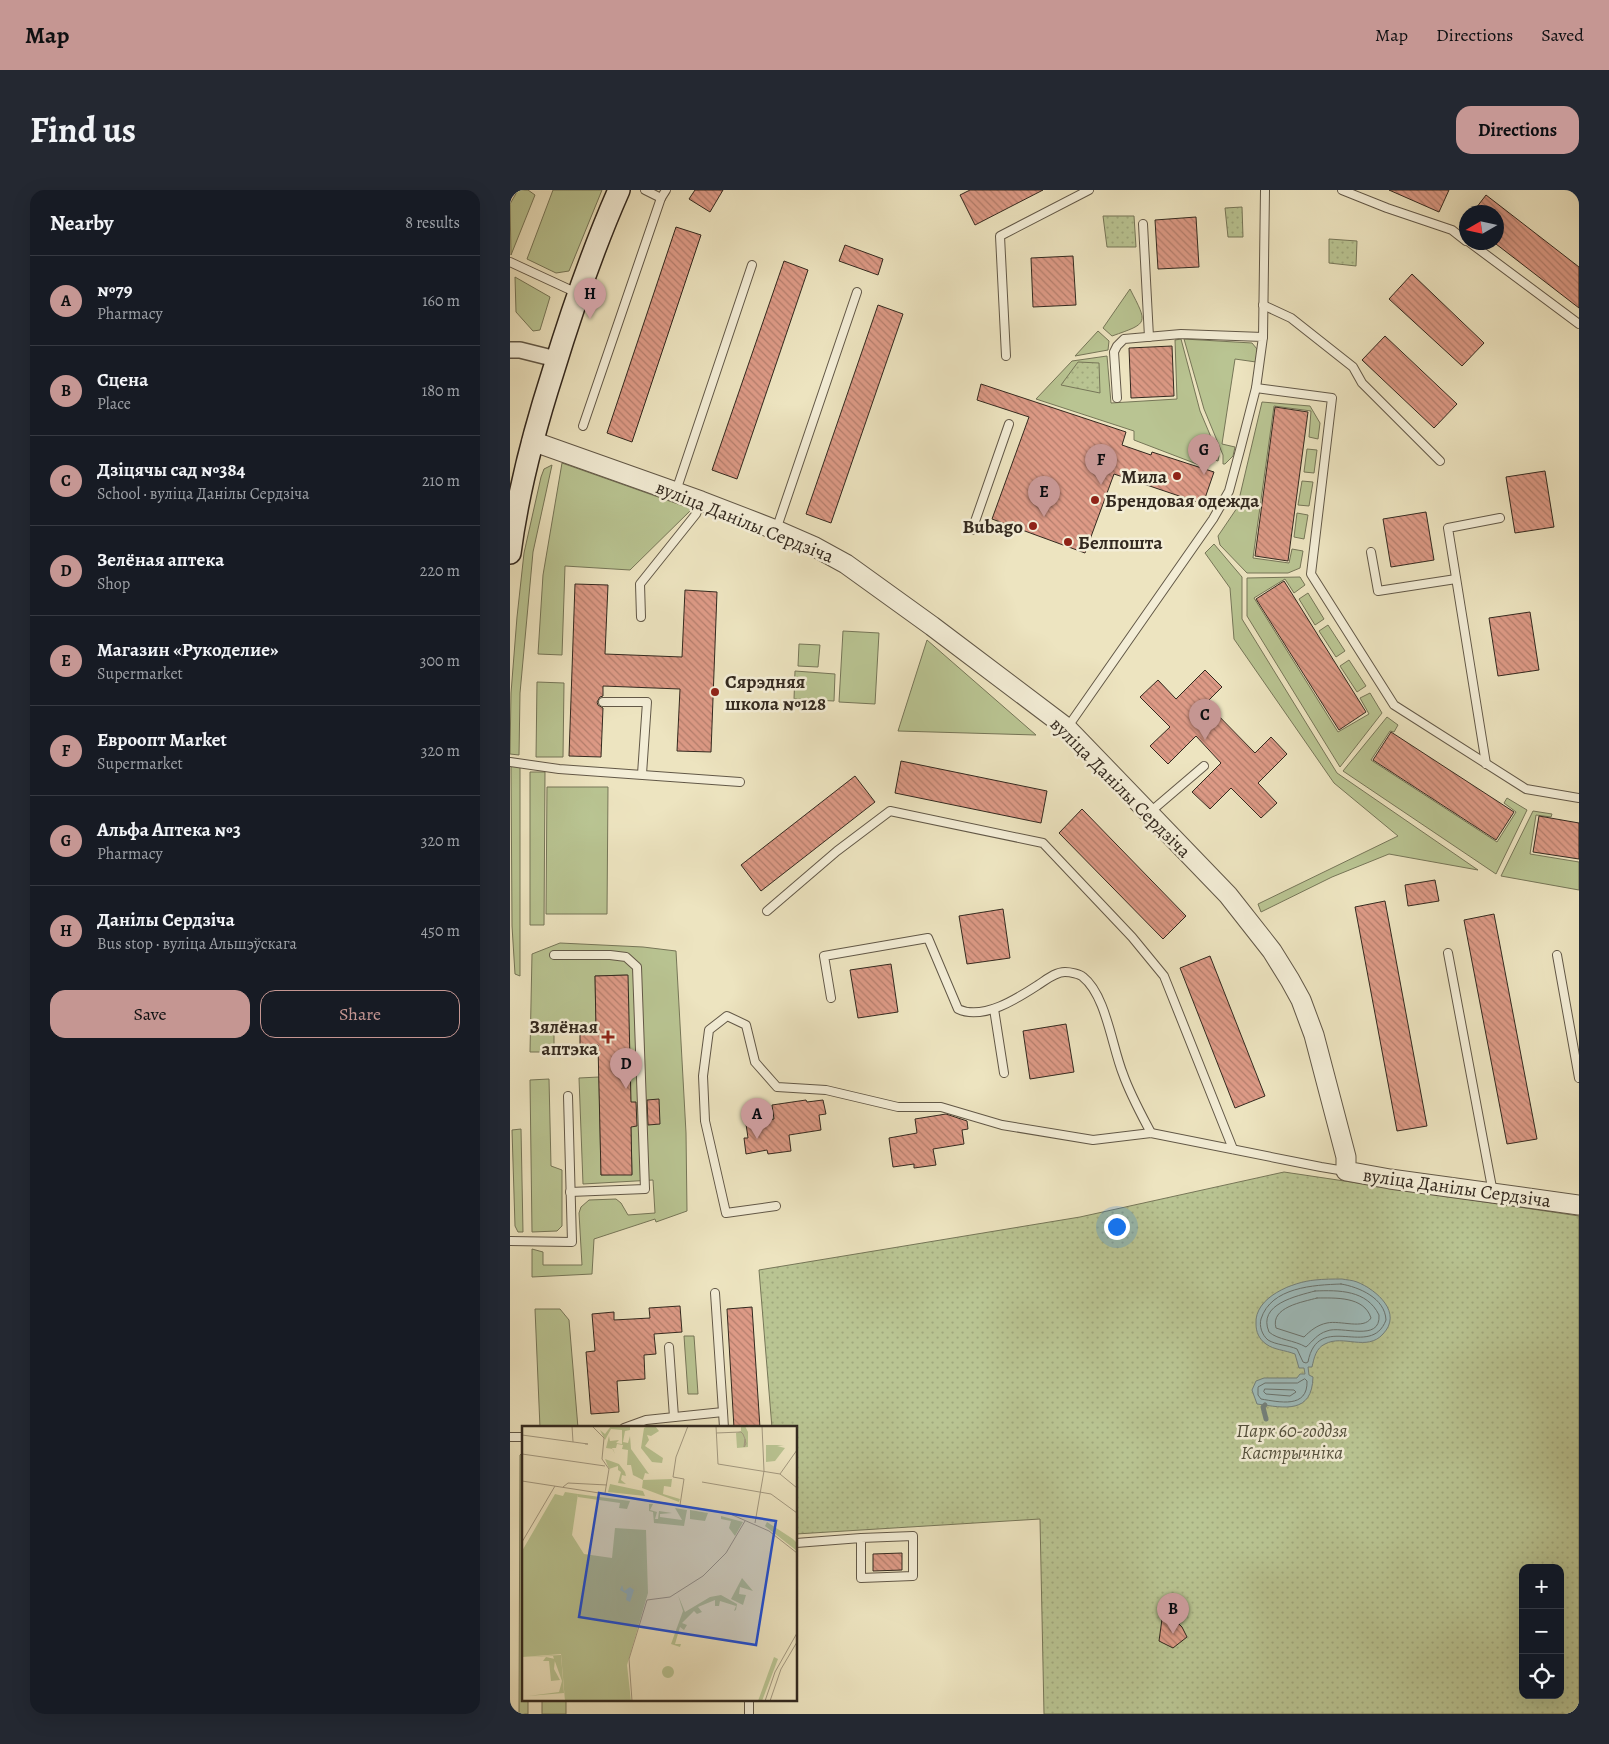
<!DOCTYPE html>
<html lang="en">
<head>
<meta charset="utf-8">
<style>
  body { margin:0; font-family:Alegreya,serif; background:#242831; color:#f1f3f6 }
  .controls { position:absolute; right:15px; bottom:15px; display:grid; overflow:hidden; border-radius:10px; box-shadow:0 5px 20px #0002 }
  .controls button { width:45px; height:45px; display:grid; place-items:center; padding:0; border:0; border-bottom:1px solid #363941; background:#171b24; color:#f1f3f6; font:25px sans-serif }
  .compass { position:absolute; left:949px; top:15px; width:45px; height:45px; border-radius:50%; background:#171b24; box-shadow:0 5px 20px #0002; rotate:261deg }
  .you { position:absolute; left:606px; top:1036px; width:18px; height:18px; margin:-12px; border:4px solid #fff; border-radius:50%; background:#1a73e8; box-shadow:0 0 0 8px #1a73e833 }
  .badge { display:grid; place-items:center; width:32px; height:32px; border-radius:50%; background:#c59692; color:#111; font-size:16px; font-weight:700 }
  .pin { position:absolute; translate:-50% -41px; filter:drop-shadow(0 1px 2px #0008) }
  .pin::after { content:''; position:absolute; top:26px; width:18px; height:15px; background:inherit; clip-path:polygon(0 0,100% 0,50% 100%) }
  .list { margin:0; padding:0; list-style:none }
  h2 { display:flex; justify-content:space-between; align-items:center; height:65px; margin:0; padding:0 20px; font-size:21px }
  h2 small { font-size:16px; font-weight:400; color:#9ea1a6 }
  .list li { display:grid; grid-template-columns:32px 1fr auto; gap:15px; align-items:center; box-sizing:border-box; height:90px; padding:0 20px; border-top:1px solid #363941 }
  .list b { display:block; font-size:19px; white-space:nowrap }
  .list p { margin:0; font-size:16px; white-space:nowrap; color:#9ea1a6 }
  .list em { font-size:16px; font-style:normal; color:#9ea1a6 }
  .actions { display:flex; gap:10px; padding:15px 20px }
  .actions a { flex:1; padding:11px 0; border:1px solid #c59692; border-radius:15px; text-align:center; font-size:18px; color:#c59692 }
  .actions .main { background:#c59692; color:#111 }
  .icon { flex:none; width:28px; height:28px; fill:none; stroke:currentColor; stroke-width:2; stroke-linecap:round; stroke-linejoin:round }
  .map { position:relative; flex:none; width:1069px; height:1524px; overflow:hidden; border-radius:15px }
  header { display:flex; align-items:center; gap:30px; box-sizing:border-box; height:70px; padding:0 25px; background:#c59692; color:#111 }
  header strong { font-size:24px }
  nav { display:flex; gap:28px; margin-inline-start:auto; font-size:18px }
  .intro { display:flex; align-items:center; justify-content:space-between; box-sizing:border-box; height:120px; padding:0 30px }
  h1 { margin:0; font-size:35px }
  .button { padding:12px 22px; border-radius:15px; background:#c59692; color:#111; font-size:18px; font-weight:700 }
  main { display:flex; gap:30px; padding:0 30px }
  aside { flex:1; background:#171b24; border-radius:15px; box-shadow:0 5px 20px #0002 }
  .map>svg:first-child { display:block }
</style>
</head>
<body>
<header>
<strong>Map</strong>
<nav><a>Map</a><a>Directions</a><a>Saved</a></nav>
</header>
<div class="intro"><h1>Find us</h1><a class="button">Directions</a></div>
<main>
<aside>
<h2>Nearby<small>8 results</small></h2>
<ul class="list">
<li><span class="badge">A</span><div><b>№79</b><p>Pharmacy</p></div><em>160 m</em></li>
<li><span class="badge">B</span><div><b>Сцена</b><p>Place</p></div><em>180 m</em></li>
<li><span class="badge">C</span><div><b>Дзіцячы сад №384</b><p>School · вуліца Данілы Сердзіча</p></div><em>210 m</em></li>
<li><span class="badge">D</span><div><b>Зелёная аптека</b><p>Shop</p></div><em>220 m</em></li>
<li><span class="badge">E</span><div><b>Магазин «Рукоделие»</b><p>Supermarket</p></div><em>300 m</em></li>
<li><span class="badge">F</span><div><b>Евроопт Market</b><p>Supermarket</p></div><em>320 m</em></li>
<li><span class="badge">G</span><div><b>Альфа Аптека №3</b><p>Pharmacy</p></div><em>320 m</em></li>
<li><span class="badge">H</span><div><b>Данілы Сердзіча</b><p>Bus stop · вуліца Альшэўскага</p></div><em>450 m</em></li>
</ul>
<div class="actions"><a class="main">Save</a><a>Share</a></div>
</aside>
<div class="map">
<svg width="1069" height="1524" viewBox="0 0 1069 1524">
  <defs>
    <pattern id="park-dots" width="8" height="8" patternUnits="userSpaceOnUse" patternTransform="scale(1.25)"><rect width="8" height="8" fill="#b9c492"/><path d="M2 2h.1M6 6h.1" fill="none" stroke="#a0a87d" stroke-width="1.8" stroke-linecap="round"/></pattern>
    <pattern id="building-back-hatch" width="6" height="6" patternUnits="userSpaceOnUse" patternTransform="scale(1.25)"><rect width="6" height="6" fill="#dd9a86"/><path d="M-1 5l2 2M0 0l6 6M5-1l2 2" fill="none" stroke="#b47e6d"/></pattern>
  </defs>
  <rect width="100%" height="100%" fill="#ede4c0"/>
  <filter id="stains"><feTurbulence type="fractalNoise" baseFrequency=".004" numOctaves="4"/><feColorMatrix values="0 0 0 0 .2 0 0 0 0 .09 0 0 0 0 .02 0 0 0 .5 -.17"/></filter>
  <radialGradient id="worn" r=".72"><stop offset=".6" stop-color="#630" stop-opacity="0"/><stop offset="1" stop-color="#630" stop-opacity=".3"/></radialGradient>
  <g fill="#b9c492" stroke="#767658">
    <polygon points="8,0 18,0 25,5 1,65 0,14"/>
    <polygon points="43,0 92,0 59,81 46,83 17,69"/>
    <polygon points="5,87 40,107 30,140 23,141 6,122"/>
    <path d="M620,99C638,134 639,133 602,146L593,138Z"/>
    <polygon points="588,141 599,151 598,160 565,166"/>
    <polygon points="671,149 690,221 709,266 708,271 693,266 692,276 624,250 624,241 526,209 562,171 597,166 601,213 667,209 665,150"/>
    <polygon points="674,149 742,153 747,159 746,172 725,169 712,254 725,257 723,266 715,274 713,274 713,265 694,219"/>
    <polygon points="752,212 800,216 810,233 808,249 799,247 801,221 764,216 743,368 779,373 782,359 793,361 790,378 778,383 737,383 710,355 708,346 727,318"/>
    <polygon points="797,259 807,260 804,283 794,282"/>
    <polygon points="52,273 182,319 120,380 55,376 52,465 28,464 33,385"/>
    <polygon points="42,275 23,362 10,503 9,565 0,564 1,503 7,427 14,363 31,287 34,279"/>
    <polygon points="792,291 803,292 799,316 788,315"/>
    <polygon points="787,323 798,325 794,349 784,347"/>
    <polygon points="704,354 732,387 732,429 827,583 968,680 879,664 822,687 751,722 748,714 888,646 824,593 724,449 720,398 695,363"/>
    <polygon points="790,387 795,395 784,403 775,389 744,408 828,542 859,524 850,508 860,503 872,523 830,577 737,426 737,388"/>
    <polygon points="798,403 814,429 805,435 789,409"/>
    <polygon points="818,435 835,461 826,467 809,441"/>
    <polygon points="333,441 369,443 365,514 329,512"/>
    <polygon points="417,450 526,545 388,541"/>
    <polygon points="289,454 310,455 308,477 288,476"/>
    <polygon points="839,470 856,496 847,502 830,476"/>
    <polygon points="285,481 325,484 324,511 284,509"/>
    <polygon points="27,492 54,493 53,567 26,567"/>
    <polygon points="877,527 888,535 884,542 880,541 861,570 987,652 1006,622 994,613 997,608 1017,620 986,684 833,581"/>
    <polygon points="4,575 10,576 10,786 5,784 2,736 1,577"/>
    <polygon points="20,582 35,582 34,735 20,735"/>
    <polygon points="37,597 98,597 97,724 36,724"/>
    <polygon points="1023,621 1042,624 1041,627 1026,625 1020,664 1069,672 1069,700 991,686"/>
    <polygon points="50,753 133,757 166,761 176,943 177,1021 146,1032 145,1029 84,1049 82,1084 22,1087 22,1059 33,1062 33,1075 72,1075 69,1023 71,1017 79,1010 106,1009 111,1013 118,1025 145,1023 143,990 73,994 69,888 89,887 91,985 122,984 117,785 85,786 86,834 44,835 44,862 20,862 22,764"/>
    <polygon points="39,889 41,976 52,980 52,1036 47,1041 22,1042 20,890"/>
    <polygon points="11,939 13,1042 8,1042 5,1036 2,940"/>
    <polygon points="25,1119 50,1119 59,1130 68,1238 30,1238"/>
    <polygon points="174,1146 184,1146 188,1204 178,1204"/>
    <polygon points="14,1261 14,1510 18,1510 18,1524 9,1524 10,1265"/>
    <rect x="32" y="1510" width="24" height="14"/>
  </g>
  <g fill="url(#park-dots)" stroke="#767658" fill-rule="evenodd">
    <polygon points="732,17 733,47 718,47 715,18"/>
    <polygon points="593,26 624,26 626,57 597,57"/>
    <polygon points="819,49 847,51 846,76 819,73"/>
    <polygon points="568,172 589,173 590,203 551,195"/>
    <path d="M774,982L1069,1026V1524H534L530,1329L286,1344V1238H262L249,1080L570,1027ZM1013,1378H1050V1505H1013Z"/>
  </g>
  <path fill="#9ebcbc" stroke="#73817d" d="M832,1089C837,1090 842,1090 847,1092C867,1100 893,1123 873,1144C857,1162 833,1144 815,1154C806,1158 804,1168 802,1177H798L799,1185L803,1187C802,1224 775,1218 747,1214L742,1200L746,1191L754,1188H787L790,1184H795L794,1178H789L785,1164C775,1160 764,1160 756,1154C749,1149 746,1142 746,1134C744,1107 783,1092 805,1090C814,1089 823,1089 832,1089Z"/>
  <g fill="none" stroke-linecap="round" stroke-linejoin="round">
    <g stroke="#68726e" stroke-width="1">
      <path d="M831,1094C849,1097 875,1108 876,1130C861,1170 808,1120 798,1172L796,1173L793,1172L787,1159C778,1155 766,1155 758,1150C752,1145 749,1136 751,1129C761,1097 804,1095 831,1094Z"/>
      <path d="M805,1101C829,1100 857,1100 869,1125C871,1153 831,1135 817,1141C807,1144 803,1151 796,1157C784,1150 768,1150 759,1142C747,1114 787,1106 805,1101Z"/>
      <path d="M807,1108C825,1108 854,1106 861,1128C854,1140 830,1130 817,1133C807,1135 800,1141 794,1147L766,1138C760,1117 793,1112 807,1108Z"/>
      <path d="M795,1189L797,1191C798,1219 769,1212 751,1209L748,1205V1197L755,1193H787Z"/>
      <polygon points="755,1199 784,1200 786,1202 780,1206 756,1204 754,1202"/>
    </g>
    <polyline stroke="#73817d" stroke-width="5" points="755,1215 753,1217 756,1229"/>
  </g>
  <g fill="url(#building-back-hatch)" stroke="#33291f">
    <polygon points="185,0 213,0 200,22 179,9"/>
    <polygon points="460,0 533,0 465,35 450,5"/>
    <polygon points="879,0 939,0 929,22"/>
    <polygon points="976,5 1069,77 1069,118 986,54 986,22 963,22"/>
    <polygon points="686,27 689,77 648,79 645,30"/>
    <polygon points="166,37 191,45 122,252 97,243"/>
    <polygon points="335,55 373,69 368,85 329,71"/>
    <polygon points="563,66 566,115 523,117 521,68"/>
    <polygon points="274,71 298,80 227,289 202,280"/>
    <polygon points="902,84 974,153 952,176 879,109"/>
    <polygon points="368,115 393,124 321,333 296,324"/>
    <polygon points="875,146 947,214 924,238 852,170"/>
    <polygon points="662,156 664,206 621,208 619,158"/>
    <polygon points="471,194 616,242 612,255 641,265 642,262 704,282 693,314 604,284 575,363 482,329 519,227 467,210"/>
    <polygon points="765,217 798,222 778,371 745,366"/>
    <polygon points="1035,281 1044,337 1005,343 996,287"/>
    <polygon points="916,322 924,370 881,377 873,329"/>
    <polygon points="774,391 856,522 829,540 746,409"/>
    <polygon points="65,394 98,395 95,464 172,467 175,400 207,402 201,562 167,561 170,499 93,496 93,506 90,507 87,512 88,515 93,518 91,567 59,566"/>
    <polygon points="1020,422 1029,480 988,486 979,428"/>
    <polygon points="695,480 712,497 696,513 745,563 761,547 777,564 748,593 767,613 751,628 721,598 700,619 682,602 711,573 686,546 658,574 640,556 660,537 630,507 648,490 666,509"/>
    <polygon points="881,542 1004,622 986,650 863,570"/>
    <polygon points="391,571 537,601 531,633 385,603"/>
    <polygon points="345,586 365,612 251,701 231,675"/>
    <polygon points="572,619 676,726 653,749 549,643"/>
    <polygon points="1029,626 1069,633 1069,669 1023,662"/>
    <polygon points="925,690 929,711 898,716 895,695"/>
    <polygon points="875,711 917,936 887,941 845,717"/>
    <polygon points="493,719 500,768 457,774 449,726"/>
    <polygon points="984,724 1027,949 997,954 954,730"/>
    <polygon points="700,766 755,906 725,918 670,778"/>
    <polygon points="381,774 388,822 348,828 340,780"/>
    <polygon points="118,785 121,912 126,912 127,936 121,937 122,985 91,985 88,855 70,856 70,840 86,839 85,786"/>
    <polygon points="556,834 564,882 520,889 513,841"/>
    <polygon points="149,909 150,934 138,935 137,910"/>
    <polygon points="296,910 297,912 313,910 316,924 309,925 311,940 279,945 281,961 258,964 257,960 236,964 234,948 238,948 236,934 264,929 262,915"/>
    <polygon points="436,924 457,931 458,939 452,940 454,954 423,959 426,975 404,978 404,974 383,977 379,948 407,943 405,929"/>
    <polygon points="170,1116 172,1142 144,1144 146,1164 134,1165 135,1189 107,1191 109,1222 81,1224 76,1162 85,1161 82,1124 104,1122 104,1130 140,1128 139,1118"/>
    <polygon points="242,1117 250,1238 224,1238 217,1119"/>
    <polygon points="392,1363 392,1380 363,1381 363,1364"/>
    <polygon points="652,1429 669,1434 672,1437 677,1447 663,1458 649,1451"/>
  </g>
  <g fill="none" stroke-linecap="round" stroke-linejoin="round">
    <defs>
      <g id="service">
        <polyline points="135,0 151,8"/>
        <polyline points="832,0 877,18 942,40 956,51"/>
        <polyline points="633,34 639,147"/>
        <polyline points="959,52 1069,134"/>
        <polyline points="0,72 67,103"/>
        <polyline points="753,115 781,128 843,177 852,193 930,271"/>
        <polyline points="753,147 755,0"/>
        <polyline points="496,166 490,46 579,0"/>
        <polyline points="746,198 822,208 801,384 884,515 1016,599 1069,608"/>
        <polyline points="73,236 151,8 156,0"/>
        <polyline points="166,301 242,75"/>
        <polyline points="266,340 347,102"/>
        <polyline points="462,340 499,234"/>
        <polyline points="861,362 868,401 946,389"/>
        <polyline points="131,427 130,394 186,324 191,311"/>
        <polyline points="93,512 137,512 132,584"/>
        <polyline points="557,538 703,329 719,301 730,260 746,198 753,147 671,144 614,149 607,156 604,162 607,208"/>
        <polyline points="0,572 49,579 230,592"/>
        <polyline points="976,574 938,338 990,328"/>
        <polyline points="639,623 694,576"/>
        <polyline points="257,721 327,661 380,621 533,653 622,747 654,786 723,959"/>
        <polyline points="938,763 983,1003"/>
        <polyline points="44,765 100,765 116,767 127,777 135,999 60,1002"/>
        <polyline points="1047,765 1069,888"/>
        <path d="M321,808L314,766L418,748L448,819C473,831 508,808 528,795C536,790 545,782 555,782C560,782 570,784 573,787C596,805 602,857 613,884C620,904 631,924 641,943"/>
        <polyline points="484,819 494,883"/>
        <polyline points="266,1016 216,1023 195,931 193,886 199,840 217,826 236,835 245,872 267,897 316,900 388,917 431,917 492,935 583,950 641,943 811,977 835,981"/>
        <polyline points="0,1051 62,1052 58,906"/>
        <polyline points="159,1157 164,1227"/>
        <polyline points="213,1222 214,1238"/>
        <polyline points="114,1238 136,1230 213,1222 205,1103"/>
        <polyline points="0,1247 14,1247"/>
        <polyline points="286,1353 351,1348 403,1346 403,1386 351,1388 351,1348"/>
        <polyline points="239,1510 239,1524"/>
      </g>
      <polyline id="minor" points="0,160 10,160 46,169"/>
      <polyline id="tertiary" points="22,251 191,311 266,340 305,357 336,374 422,436 557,538 718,705 762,761 780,790 791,810 804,845 836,967 836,981 880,989 1069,1015"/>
      <path id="secondary" d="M0,363C8,301 24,241 43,182C62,120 83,59 109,0"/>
    </defs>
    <use href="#service" stroke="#625847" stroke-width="10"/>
    <use href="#minor" stroke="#625847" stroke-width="18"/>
    <use href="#tertiary" stroke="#625847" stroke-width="21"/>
    <use href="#secondary" stroke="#33291f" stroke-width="24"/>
    <use href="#service" stroke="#f3edd6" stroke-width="8"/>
    <use href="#minor" stroke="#f3edd6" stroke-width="15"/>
    <use href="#tertiary" stroke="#f3edd6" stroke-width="19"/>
    <use href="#secondary" stroke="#f3edd6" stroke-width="21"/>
  </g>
  <g fill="#8f2418" stroke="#f3edd6" stroke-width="2">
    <circle cx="667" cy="286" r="5"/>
    <circle cx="585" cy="310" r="5"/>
    <circle cx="523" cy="336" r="5"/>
    <circle cx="558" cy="352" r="5"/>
    <circle cx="205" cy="502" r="5"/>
    <path d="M95.5 839.5h5v5h5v5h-5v5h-5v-5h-5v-5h5z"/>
  </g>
  <g text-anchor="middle" stroke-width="5" stroke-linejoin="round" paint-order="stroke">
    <g font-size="19" font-weight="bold" fill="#33291f" stroke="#f3edd6" text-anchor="end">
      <text x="657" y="293">Мила</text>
      <text x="595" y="317" text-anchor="start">Брендовая одежда</text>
      <text x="513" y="343">Bubago</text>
      <text x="568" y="359" text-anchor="start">Белпошта</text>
      <text x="215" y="498" text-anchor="start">Сярэдняя<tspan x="215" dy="22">школа №128</tspan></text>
      <text x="88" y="843">Зялёная<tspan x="88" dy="22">аптэка</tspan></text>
    </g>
    <g font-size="19" fill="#33291f" stroke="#f3edd6">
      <text transform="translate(235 331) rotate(22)" y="7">вуліца Данілы Сердзіча</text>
      <text transform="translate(611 597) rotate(45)" y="7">вуліца Данілы Сердзіча</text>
      <text transform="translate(947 997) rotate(8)" y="7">вуліца Данілы Сердзіча</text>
    </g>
    <g font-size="19" font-style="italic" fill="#54503c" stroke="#f3edd6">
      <text x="782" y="1247">Парк 60-годдзя<tspan x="782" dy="22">Кастрычніка</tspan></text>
    </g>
  </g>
  <g transform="translate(12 1236)">
    <rect width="275" height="275" fill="#ede4c0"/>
    <path d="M89,0H108V4L103,5L101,16L106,17L108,10L109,23L127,48L123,47L121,54L150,53L149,61L142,60L141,68L158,73L157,76L120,62L121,54L111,49L109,39H105L106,24L100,23L101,19L95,18L94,22H90L93,28L91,23L84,22L87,10L88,15L97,14L94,17L100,18V4L89,3L83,14L78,4L83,8ZM219,0H223L226,6V21L215,22L214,7L219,5ZM244,19H262L255,20L263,22L253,35L244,36ZM83,33L97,38L103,46L104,50L100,49L99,54L104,58L96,57L99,46L96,44V40L87,43ZM88,58L121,65L123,70L86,66ZM56,68L108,75L105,83L97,82L98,77L56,71ZM127,78H131L128,84L135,86L133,93H136L137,85L150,87L138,88V91L160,94L153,82L165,84L162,100L132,97L131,86L127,85ZM168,84L186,87L183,95L168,93ZM199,90L221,96L213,110L207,102L209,95L199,93ZM245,96L271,113L275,117V125L243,100ZM220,152L231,165L218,161L217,168L224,169L221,179L209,173ZM156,169L163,186L188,171L199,169L215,178L214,184L212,185L214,180L198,175L197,180H193V174L176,181L180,186L175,188L172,185L160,197L165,199L162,204L158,201L153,218H159L158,221L149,218L161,185ZM39,229L42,267L6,270L37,266L40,255L31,230L0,231ZM24,231L33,233L32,243L38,254L29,255L27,235H21ZM252,231L256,233L240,275H236ZM140 246a6 6 0 1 1 12 0a6 6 0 1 1-12 0Z" fill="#b9c492"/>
    <path d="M126,0H133L137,5L129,10L125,9L127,14L123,20L141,32L140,37L130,36L119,22L122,2ZM43,66L56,68L50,109L62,128L90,132L93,102L124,104L126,167L105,239L109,275H43L39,228L0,231V125L33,68L41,70Z" fill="#b9c492"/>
    <path d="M100,159L102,165L108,161L112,164L108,176L104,174L105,168L98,164Z" fill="#9ebcbc"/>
    <path fill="none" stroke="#a39980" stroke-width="1" d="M50,0L51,16M70,0L82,12L80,33L87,43L83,67M194,0L196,38L258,48L275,62M194,7L219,6L221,8L223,13L224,18L222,21L223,13M0,9L66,18H63M0,28L83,40M258,48L275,24M0,55L206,87L247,105L275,127M180,56L249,68L275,87M41,61L46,57L85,59M158,79L162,53L151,51L154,31L166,0M233,97L242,45L240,0M0,116L33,60M110,275L107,233L125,174L148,171L181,150L204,127L223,95M243,275L253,246L275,207M248,275L259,243L275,216"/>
    <path fill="#1d4ed8" fill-opacity="0.15" stroke="#1d4ed8" stroke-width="2.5" d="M77,67L254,95L234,219L57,191Z"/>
    <rect width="275" height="275" fill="none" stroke="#33291f" stroke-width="2.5"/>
  </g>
  <rect width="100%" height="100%" filter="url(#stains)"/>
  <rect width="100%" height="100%" fill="url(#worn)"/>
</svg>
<div class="controls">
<button>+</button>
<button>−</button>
<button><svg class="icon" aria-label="locate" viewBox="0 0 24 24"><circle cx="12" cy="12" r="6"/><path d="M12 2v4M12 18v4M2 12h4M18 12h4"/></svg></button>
</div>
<svg class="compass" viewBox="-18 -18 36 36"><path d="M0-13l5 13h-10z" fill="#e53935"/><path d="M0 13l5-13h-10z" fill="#9ea1a6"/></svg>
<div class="you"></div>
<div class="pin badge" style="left:247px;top:949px">A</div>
<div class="pin badge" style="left:663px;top:1444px">B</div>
<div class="pin badge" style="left:695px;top:550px">C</div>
<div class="pin badge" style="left:116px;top:899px">D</div>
<div class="pin badge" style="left:534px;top:327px">E</div>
<div class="pin badge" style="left:591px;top:295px">F</div>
<div class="pin badge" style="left:694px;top:285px">G</div>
<div class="pin badge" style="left:80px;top:129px">H</div>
</div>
</main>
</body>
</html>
